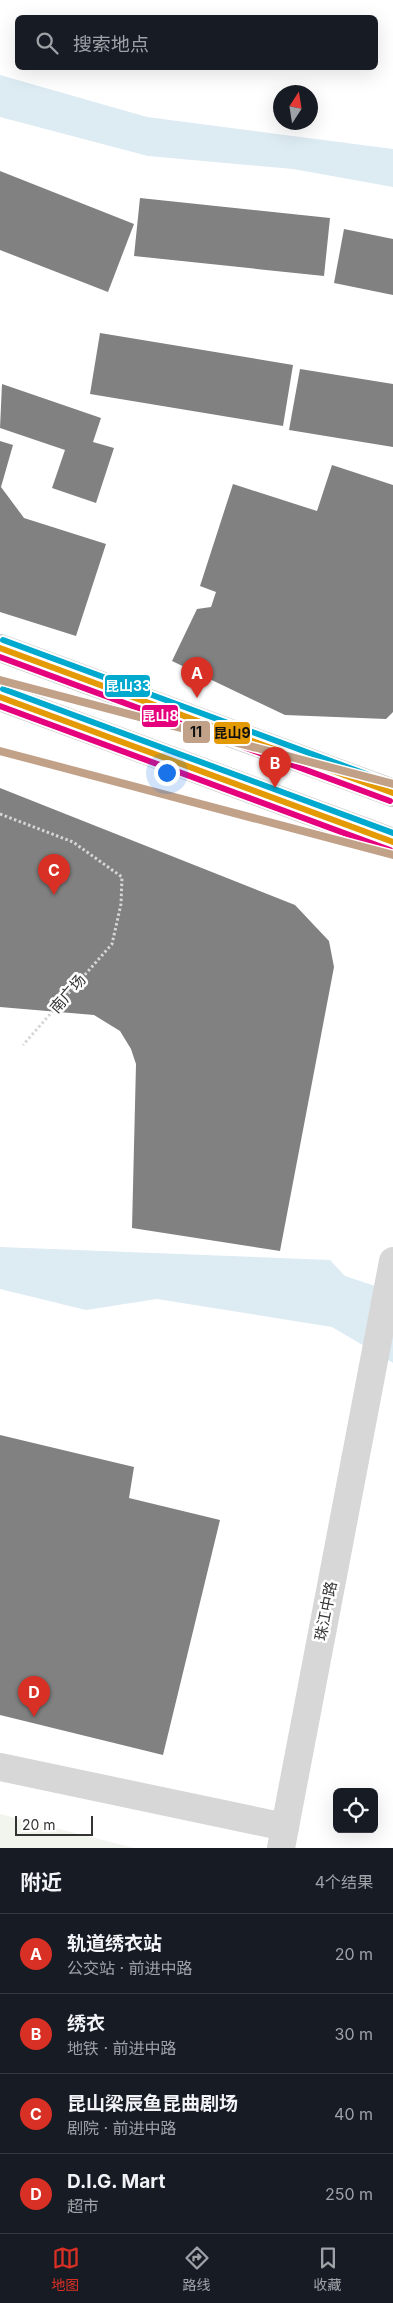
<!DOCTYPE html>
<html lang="zh">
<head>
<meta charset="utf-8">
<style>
  body { margin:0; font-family:Inter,"Noto Sans SC",sans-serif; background:#242831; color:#f1f3f6 }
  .controls { position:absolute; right:15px; bottom:15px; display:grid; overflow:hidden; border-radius:8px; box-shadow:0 5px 20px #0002 }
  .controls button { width:45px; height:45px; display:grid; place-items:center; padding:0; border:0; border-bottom:1px solid #363941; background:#171b24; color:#f1f3f6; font:25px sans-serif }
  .compass { position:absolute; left:273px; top:85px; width:45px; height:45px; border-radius:50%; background:#171b24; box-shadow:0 5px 20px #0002; rotate:12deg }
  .scale { position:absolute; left:15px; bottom:12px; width:78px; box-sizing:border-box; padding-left:5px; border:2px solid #333; border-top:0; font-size:14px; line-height:18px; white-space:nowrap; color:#333; -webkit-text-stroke:4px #fff; paint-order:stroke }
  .you { position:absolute; left:166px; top:772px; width:18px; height:18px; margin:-12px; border:4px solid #fff; border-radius:50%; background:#1a73e8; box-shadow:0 0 0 8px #1a73e833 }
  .badge { display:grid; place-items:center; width:32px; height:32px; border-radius:50%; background:#d93025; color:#fff; font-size:16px; font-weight:700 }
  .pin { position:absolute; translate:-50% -41px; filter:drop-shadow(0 1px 2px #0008) }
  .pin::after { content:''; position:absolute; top:26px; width:18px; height:15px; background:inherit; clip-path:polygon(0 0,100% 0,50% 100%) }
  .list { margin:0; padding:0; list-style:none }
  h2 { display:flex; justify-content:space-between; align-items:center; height:65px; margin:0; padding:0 20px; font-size:21px }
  h2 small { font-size:16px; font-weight:400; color:#9ea1a6 }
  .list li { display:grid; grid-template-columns:32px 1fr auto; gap:15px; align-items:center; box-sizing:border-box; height:80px; padding:0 20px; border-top:1px solid #363941 }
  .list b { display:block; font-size:19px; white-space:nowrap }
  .list p { margin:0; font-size:16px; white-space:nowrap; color:#9ea1a6 }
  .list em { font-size:16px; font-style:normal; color:#9ea1a6 }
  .icon { flex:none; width:28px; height:28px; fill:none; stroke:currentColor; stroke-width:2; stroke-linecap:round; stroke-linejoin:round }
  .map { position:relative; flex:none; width:393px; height:1848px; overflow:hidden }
  .search { position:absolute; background:#171b24; box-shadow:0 5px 20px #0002; left:15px; right:15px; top:15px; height:55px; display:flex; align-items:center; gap:12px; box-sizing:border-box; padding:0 18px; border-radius:8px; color:#9ea1a6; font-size:19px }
  .sheet { height:385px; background:#171b24 }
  nav { display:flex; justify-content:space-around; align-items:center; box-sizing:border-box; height:70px; border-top:1px solid #363941; background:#171b24; font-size:14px; color:#9ea1a6 }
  nav a { display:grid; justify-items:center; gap:2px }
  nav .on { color:#d93025 }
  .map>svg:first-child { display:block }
</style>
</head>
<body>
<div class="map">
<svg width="393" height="1848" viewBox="0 0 393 1848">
  <rect width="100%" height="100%" fill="#fff"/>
  <polygon fill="#f1f5ed" points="0,1814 134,1848 0,1848"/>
  <g fill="#ddebf3">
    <polygon points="0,75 147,117 393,149 393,187 293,169 148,156 0,117"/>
    <polygon points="0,1247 330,1260 345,1276 393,1292 393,1363 332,1327 157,1299 86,1310 0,1289"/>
  </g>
  <g fill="#818181">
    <polygon points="0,171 134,224 108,292 0,250"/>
    <polygon points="140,198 330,218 324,276 134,256"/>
    <polygon points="344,229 393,239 393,295 334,283"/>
    <polygon points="100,333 293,365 283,426 90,394"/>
    <polygon points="300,369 393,384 393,447 289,430"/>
    <polygon points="2,384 101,418 93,442 114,448 96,503 52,488 65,450 0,428"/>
    <polygon points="0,441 13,445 1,487 24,518 106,544 76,636 0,612"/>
    <polygon points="332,465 393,485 393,712 386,719 285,715 172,661 197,609 211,607 216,592 200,586 233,484 317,511"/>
    <polygon points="0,788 295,905 329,941 334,967 280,1251 132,1228 136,1064 131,1049 120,1031 94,1015 0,1007"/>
    <polygon points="0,1435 134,1467 129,1498 220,1520 163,1755 0,1715"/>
  </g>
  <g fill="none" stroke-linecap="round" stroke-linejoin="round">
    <polyline stroke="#d6d6d6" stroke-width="3" stroke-dasharray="2.5 2.5" stroke-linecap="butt" points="0,814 73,842 122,877 121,904 112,944 23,1045"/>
    <g stroke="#d7d7d7" stroke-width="28">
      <polyline points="0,1767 285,1827"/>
      <polyline points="281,1848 393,1261"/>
    </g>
    <g stroke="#cacaca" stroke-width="28">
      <polyline points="0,648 393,793"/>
      <polyline points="0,697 393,842"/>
    </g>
    <defs>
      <g id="bus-1">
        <polyline points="0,648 393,793"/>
        <polyline points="0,697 393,842"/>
      </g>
      <g id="bus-2">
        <polyline points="0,657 390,801"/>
        <polyline points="0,706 390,850"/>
      </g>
      <g id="bus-3">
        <polyline points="3,640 393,784"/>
        <polyline points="3,689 393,833"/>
      </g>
    </defs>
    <use href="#bus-1" stroke="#fff" stroke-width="10"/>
    <use href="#bus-2" stroke="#fff" stroke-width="10"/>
    <use href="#bus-3" stroke="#fff" stroke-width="10"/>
    <use href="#bus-1" stroke="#e39a05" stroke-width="6"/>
    <use href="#bus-2" stroke="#e5007d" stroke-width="6"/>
    <use href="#bus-3" stroke="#00a9ce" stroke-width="6"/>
    <defs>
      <g id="metro-1">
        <polyline points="0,680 393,784"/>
        <polyline points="0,751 393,855"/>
      </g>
    </defs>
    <use href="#metro-1" stroke="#fff" stroke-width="11"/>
    <use href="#metro-1" stroke="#c2a189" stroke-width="8"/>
  </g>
  <g text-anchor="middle" stroke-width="5" stroke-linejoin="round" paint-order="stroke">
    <g font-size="15" fill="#333" stroke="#fff">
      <text transform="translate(68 994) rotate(-49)" y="5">南广场</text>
      <text transform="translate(326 1611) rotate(-79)" y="5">珠江中路</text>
    </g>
  </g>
  <g stroke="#fff" stroke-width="2">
    <rect x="104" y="674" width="47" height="24" rx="5" fill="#00a9ce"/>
    <rect x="141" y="704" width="38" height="24" rx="5" fill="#e5007d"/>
    <rect x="182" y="720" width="29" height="24" rx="5" fill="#c2a189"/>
    <rect x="213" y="721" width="38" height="24" rx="5" fill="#e39a05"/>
  </g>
  <g font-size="14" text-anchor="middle" font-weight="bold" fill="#fff">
    <text x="128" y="691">昆山33</text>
    <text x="160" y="721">昆山8</text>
  </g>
  <g font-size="14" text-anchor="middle" font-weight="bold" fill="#111">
    <text x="196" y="737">11</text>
    <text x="232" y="738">昆山9</text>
  </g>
</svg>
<div class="controls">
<button><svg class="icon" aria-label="locate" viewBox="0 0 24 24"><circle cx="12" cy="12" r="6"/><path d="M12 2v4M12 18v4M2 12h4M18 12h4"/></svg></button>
</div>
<svg class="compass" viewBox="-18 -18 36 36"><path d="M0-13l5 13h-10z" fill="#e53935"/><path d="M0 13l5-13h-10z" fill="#9ea1a6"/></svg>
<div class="scale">20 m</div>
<div class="you"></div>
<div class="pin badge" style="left:197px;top:698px">A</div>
<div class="pin badge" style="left:275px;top:788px">B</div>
<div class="pin badge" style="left:54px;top:895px">C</div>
<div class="pin badge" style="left:34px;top:1717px">D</div>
<div class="search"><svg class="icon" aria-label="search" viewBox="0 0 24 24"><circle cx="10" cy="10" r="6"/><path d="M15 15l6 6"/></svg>搜索地点</div>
</div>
<section class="sheet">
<h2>附近<small>4个结果</small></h2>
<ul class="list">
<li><span class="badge">A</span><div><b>轨道绣衣站</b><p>公交站 · 前进中路</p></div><em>20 m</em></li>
<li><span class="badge">B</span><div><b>绣衣</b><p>地铁 · 前进中路</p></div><em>30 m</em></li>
<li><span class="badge">C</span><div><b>昆山梁辰鱼昆曲剧场</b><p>剧院 · 前进中路</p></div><em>40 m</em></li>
<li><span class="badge">D</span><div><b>D.I.G. Mart</b><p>超市</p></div><em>250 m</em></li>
</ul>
</section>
<nav>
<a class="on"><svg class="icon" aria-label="map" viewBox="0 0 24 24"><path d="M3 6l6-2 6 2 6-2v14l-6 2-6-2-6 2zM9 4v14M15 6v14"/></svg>地图</a>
<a><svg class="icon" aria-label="directions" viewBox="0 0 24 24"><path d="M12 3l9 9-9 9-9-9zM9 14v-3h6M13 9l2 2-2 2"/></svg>路线</a>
<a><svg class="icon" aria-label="saved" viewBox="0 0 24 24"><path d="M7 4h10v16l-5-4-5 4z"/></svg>收藏</a>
</nav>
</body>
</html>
